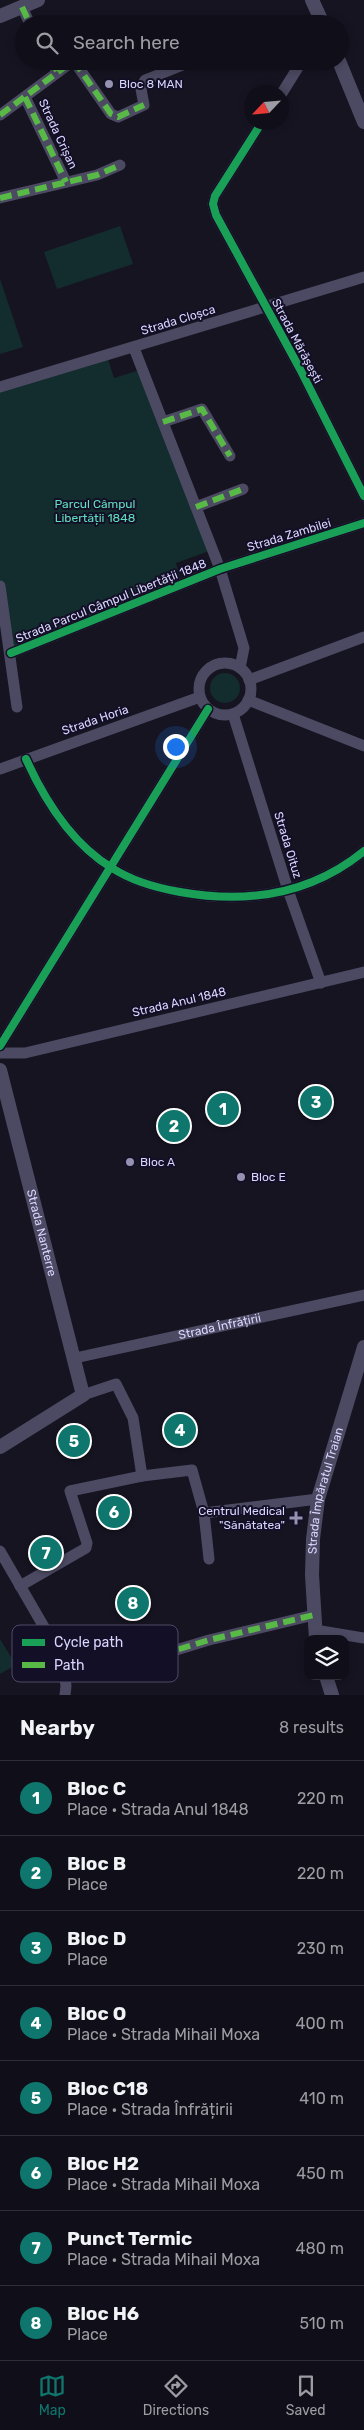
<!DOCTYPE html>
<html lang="en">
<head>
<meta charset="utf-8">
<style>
  body { margin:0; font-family:Rubik,sans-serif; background:#191822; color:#f1f3f6 }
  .controls { position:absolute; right:15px; bottom:15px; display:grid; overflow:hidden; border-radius:10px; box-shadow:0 2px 8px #0003 }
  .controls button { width:45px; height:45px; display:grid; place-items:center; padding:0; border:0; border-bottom:1px solid #302f38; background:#100f19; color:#f1f3f6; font:25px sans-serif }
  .compass { position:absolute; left:244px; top:85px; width:45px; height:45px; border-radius:50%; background:#100f19; box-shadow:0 2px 8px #0003; rotate:244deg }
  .you { position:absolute; left:175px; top:746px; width:18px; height:18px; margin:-12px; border:4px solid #fff; border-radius:50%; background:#1a73e8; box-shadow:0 0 0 8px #1a73e833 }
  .badge { display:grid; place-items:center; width:32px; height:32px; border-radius:50%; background:#0f766e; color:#fff; font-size:16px; font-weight:700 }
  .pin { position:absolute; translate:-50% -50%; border:2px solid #fff; box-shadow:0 1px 5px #0006 }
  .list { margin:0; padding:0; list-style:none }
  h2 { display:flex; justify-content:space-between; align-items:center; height:65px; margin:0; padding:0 20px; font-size:21px }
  h2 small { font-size:16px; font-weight:400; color:#9c9ca2 }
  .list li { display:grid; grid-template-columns:32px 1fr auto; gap:15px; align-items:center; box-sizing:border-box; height:75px; padding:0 20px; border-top:1px solid #302f38 }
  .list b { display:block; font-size:19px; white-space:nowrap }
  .list p { margin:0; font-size:16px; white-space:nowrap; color:#9c9ca2 }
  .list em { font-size:16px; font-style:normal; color:#9c9ca2 }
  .icon { flex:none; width:28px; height:28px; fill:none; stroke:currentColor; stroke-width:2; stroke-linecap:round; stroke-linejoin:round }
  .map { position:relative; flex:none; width:364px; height:1695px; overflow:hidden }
  .search { position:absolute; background:#100f19; box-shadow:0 2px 8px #0003; left:15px; right:15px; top:15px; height:55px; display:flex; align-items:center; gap:12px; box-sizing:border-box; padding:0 18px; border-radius:28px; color:#9c9ca2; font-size:19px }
  .sheet { height:665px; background:#100f19 }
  nav { display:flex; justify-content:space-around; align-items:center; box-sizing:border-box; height:70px; border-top:1px solid #302f38; background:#100f19; font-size:14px; color:#9c9ca2 }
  nav a { display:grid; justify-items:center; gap:2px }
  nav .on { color:#0f766e }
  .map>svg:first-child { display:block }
</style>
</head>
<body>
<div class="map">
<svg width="364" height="1695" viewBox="0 0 364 1695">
  <rect width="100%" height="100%" fill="#161421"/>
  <g fill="#132c2d">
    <polygon points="120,226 133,264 57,289 44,252"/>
    <polygon points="0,279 23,347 0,354"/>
    <polygon points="107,356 114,378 143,369 212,550 176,563 182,584 11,653 0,586 0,387"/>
    <circle cx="225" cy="688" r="15"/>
    <polygon points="0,1639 16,1665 0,1674"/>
  </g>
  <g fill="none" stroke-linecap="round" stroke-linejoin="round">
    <g stroke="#4b4a62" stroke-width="11">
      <polyline points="22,7 30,24"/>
      <polyline points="50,61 58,72"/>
      <polyline points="74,61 111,114 118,117 144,105 141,89 145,80 193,61"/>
      <polyline points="282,93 302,61"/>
      <polyline points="25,97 66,182"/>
      <polyline points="0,115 73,61"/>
      <polyline points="262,122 215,196 213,204 216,215 300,369 364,496"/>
      <polyline points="0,198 97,175 120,165"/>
      <polyline points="134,348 220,569 244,648 240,668"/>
      <polyline points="0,387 364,277"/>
      <polyline points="163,422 202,409 230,456"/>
      <polyline points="196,507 243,489"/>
      <polyline points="0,586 17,707"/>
      <polyline points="11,653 220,569 364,523"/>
      <circle cx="225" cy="689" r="26"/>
      <polyline points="249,680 364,637"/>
      <polyline points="248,700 364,746"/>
      <polyline points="233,714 288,890 321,983"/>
      <path d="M26,759C45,801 72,844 112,868C132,881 157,888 180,892C247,904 310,895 364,851"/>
      <polyline points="0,769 200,697"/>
      <polyline points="0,1046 208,709"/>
      <polyline points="0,1053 25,1053 364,972"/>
      <path id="s1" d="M75,1358L364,1295"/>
      <polyline points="83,1395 116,1384 133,1418 142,1476"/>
      <polyline points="204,1513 318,1499"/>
      <polyline points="0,1551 62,1658 66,1686 65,1695"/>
      <polyline points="20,1586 86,1548 87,1543 70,1491 142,1476 192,1470 204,1513 209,1559"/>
      <polyline points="315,1630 364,1638"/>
      <polyline points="127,1665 209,1640 314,1615"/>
    </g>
    <g stroke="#4b4a62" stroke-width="14">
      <polyline points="312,0 323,24"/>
      <polyline points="0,16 38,0"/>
      <polyline points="339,61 364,122"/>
      <path id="s2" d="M0,1070L83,1395L0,1447"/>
      <path id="s3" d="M316,1639L312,1575L313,1539L318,1499L364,1347"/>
      <polyline points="326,1676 332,1695"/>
    </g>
    <g stroke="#58b947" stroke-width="6" stroke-dasharray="12 6" stroke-linecap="butt">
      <polyline points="22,7 30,24"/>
      <polyline points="50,61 58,72"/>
      <polyline points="74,61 111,114 118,117 144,105"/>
      <polyline points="25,97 66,182"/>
      <polyline points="0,115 73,61"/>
      <polyline points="0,198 97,175 120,165"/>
      <polyline points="163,422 202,409 230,456"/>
      <polyline points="196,507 243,489"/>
      <polyline points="127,1665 209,1640 314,1615"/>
    </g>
    <defs>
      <g id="cycleway">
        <polyline points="262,122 215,196 213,204 216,215 300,369 364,496"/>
        <polyline points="11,653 220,569 364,523"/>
        <path d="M26,759C45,801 72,844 112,868C132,881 157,888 180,892C247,904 310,895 364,851"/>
        <polyline points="0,1046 208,709"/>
      </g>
    </defs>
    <use href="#cycleway" stroke="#130f26" stroke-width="11"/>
    <use href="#cycleway" stroke="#1a9f57" stroke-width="8"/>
  </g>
  <g fill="#9591b1" stroke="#130f26" stroke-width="2">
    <circle cx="109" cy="84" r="5"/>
    <circle cx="130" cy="1162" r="5"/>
    <circle cx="241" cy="1177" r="5"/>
    <path d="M293.5 1510.5h5v5h5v5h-5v5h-5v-5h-5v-5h5z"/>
  </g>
  <g text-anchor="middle" stroke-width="4" stroke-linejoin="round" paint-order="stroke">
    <g font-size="12" fill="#dad5ff" stroke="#130f26" text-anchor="start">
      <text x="119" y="88">Bloc 8 MAN</text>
      <text x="140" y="1166">Bloc A</text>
      <text x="251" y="1181">Bloc E</text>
      <text x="285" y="1515" text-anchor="end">Centrul Medical<tspan x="285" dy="14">"Sănătatea"</tspan></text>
    </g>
    <g font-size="12" fill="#dad5ff" stroke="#130f26">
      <text transform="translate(58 134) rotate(65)" y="4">Strada Crișan</text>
      <text transform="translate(178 320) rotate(-17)" y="4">Strada Cloșca</text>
      <text transform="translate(297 341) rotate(62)" y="4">Strada Mărășești</text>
      <text transform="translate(289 535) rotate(-17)" y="4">Strada Zambilei</text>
      <text transform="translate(111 601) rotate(-22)" y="4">Strada Parcul Câmpul Libertății 1848</text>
      <text transform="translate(95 720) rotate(-19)" y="4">Strada Horia</text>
      <text transform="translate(288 845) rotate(73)" y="4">Strada Oituz</text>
      <text transform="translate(179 1002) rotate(-13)" y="4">Strada Anul 1848</text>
      <text dy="4" stroke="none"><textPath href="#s2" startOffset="168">Strada Nanterre</textPath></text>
      <text dy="4" stroke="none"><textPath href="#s1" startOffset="148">Strada Înfrățirii</textPath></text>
      <text dy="4" stroke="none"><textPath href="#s3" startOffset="150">Strada Împăratul Traian</textPath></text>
    </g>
    <g font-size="12" fill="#60dfbf" stroke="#130f26">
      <text x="95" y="508">Parcul Câmpul<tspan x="95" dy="14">Libertății 1848</tspan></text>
    </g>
  </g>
  <rect x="12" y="1625" width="166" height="57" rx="8" fill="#130f26" stroke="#4f4a67" stroke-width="1"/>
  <rect x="22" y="1639" width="23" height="7" fill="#1a9f57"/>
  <rect x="22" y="1662" width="23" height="6" fill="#58b947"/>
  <g font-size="14" fill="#dad5ff">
    <text x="54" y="1647">Cycle path</text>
    <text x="54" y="1670">Path</text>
  </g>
</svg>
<div class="controls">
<button><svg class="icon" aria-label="layers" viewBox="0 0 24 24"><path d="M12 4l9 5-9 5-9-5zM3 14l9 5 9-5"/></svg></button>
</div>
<svg class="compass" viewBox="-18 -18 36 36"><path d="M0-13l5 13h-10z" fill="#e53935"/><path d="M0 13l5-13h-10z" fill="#9c9ca2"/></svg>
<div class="you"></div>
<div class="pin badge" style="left:223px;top:1109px">1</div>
<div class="pin badge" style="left:174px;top:1126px">2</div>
<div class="pin badge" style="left:316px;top:1102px">3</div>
<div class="pin badge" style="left:180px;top:1430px">4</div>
<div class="pin badge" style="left:74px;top:1441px">5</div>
<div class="pin badge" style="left:114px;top:1512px">6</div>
<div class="pin badge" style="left:46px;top:1553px">7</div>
<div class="pin badge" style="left:133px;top:1603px">8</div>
<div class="search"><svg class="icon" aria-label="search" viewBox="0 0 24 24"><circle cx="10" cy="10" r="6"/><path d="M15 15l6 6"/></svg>Search here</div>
</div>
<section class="sheet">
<h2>Nearby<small>8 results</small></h2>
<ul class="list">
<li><span class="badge">1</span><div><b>Bloc C</b><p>Place · Strada Anul 1848</p></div><em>220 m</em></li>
<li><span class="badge">2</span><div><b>Bloc B</b><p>Place</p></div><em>220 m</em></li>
<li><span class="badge">3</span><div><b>Bloc D</b><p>Place</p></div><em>230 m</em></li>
<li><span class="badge">4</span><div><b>Bloc O</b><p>Place · Strada Mihail Moxa</p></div><em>400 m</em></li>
<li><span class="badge">5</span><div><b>Bloc C18</b><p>Place · Strada Înfrățirii</p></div><em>410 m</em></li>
<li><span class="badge">6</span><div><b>Bloc H2</b><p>Place · Strada Mihail Moxa</p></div><em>450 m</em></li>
<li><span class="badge">7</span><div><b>Punct Termic</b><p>Place · Strada Mihail Moxa</p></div><em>480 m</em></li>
<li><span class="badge">8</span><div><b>Bloc H6</b><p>Place</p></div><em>510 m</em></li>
</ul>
</section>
<nav>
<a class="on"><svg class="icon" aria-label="map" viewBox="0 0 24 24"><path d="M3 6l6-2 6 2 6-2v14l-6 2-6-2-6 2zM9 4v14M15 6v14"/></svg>Map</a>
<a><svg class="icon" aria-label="directions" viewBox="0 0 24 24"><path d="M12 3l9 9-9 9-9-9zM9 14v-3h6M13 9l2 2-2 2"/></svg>Directions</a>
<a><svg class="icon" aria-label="saved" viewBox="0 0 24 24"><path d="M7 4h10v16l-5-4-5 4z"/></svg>Saved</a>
</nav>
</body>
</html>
